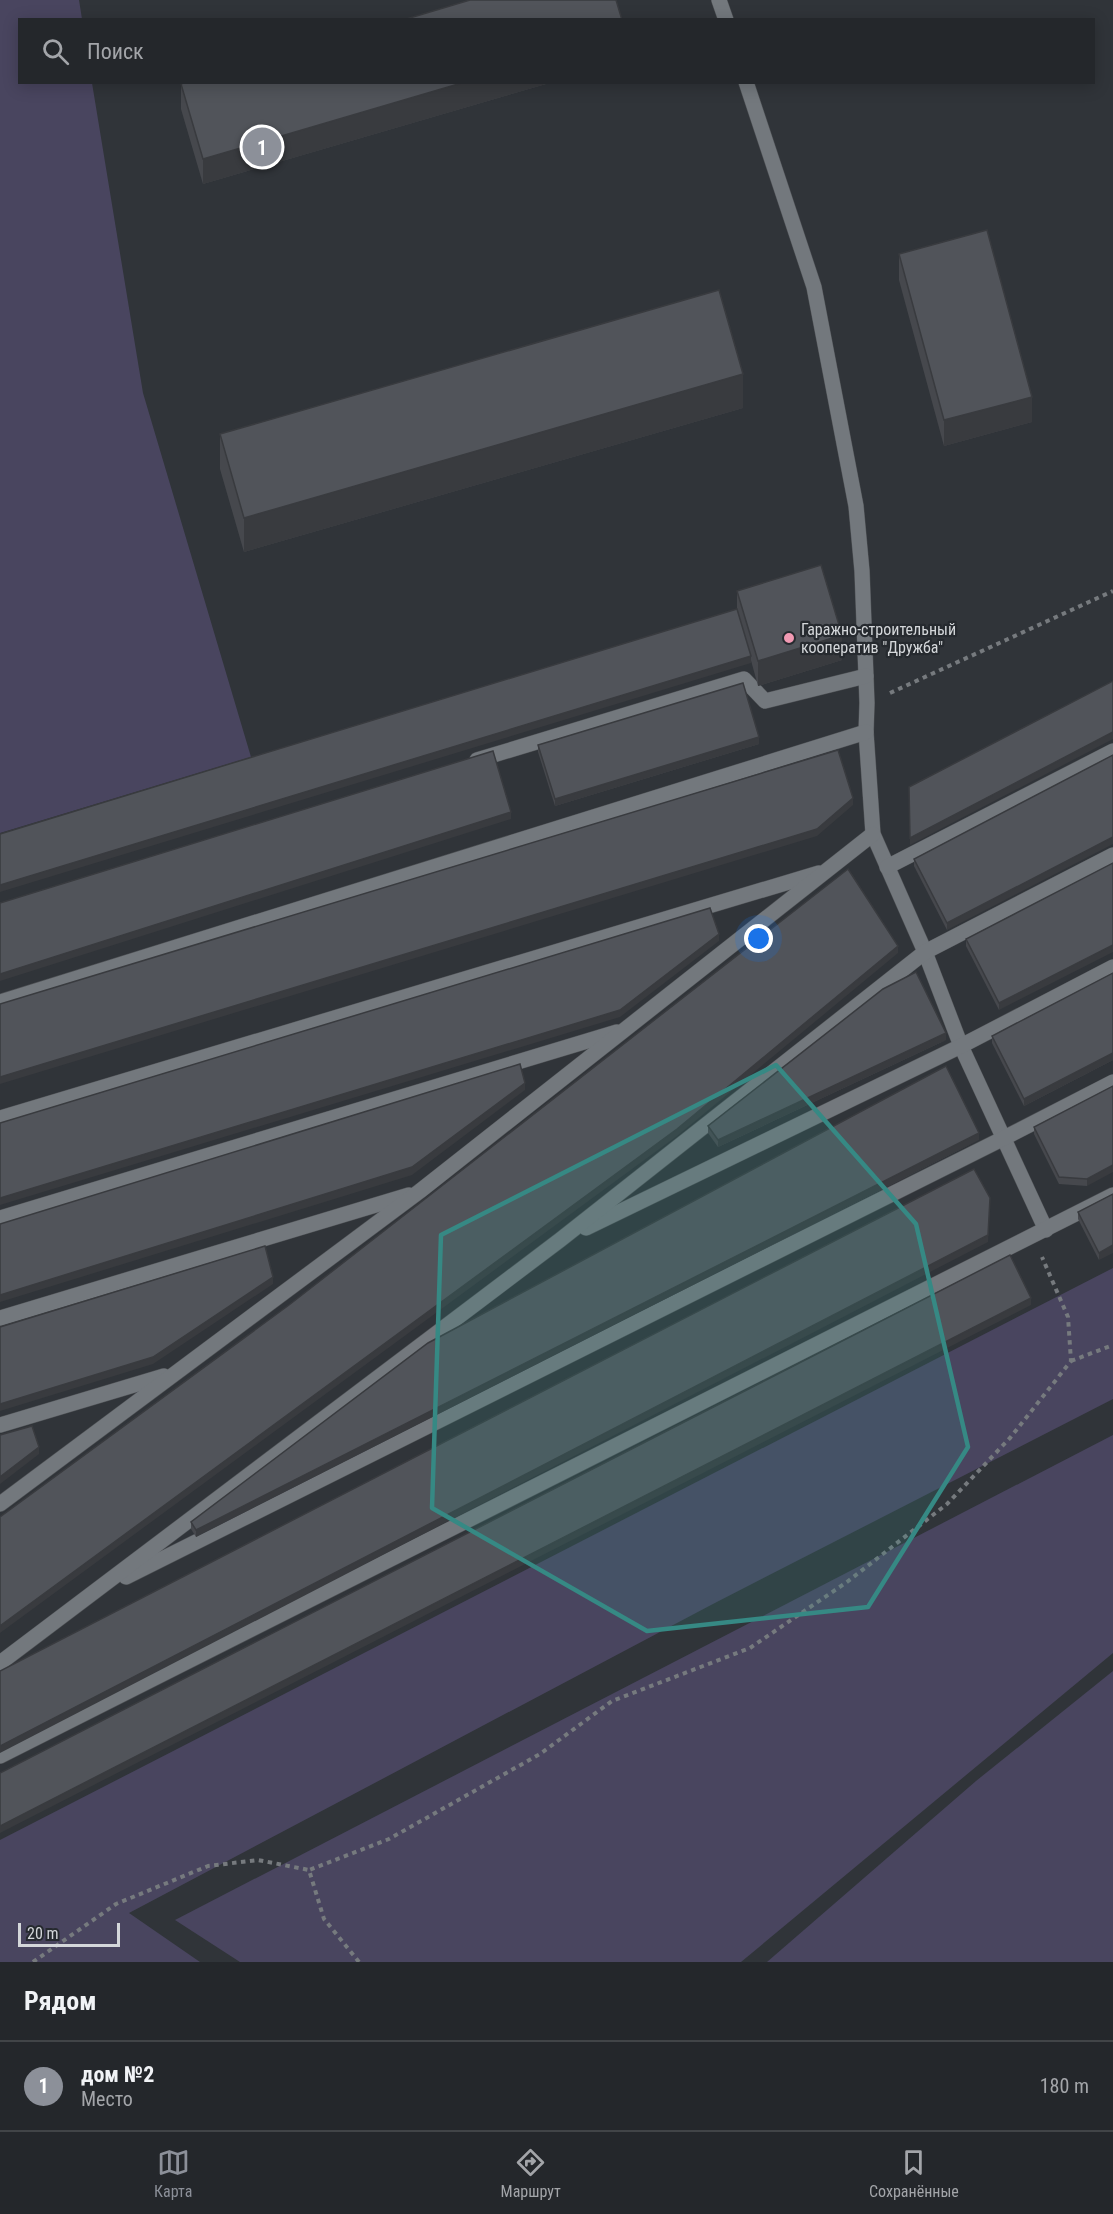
<!DOCTYPE html>
<html lang="ru">
<head>
<meta charset="utf-8">
<style>
  body { margin:0; font-family:"Roboto Condensed",sans-serif; background:#303337; color:#f1f3f6 }
  .scale { position:absolute; left:18px; bottom:15px; width:102px; box-sizing:border-box; padding-left:6px; border:3px solid #d4d7da; border-top:0; font-size:16px; line-height:21px; white-space:nowrap; color:#d4d7da; -webkit-text-stroke:4px #262a2f; paint-order:stroke }
  .you { position:absolute; left:759px; top:939px; width:21px; height:21px; margin:-15px; border:4px solid #fff; border-radius:50%; background:#1a73e8; box-shadow:0 0 0 9px #1a73e833 }
  .badge { display:grid; place-items:center; width:39px; height:39px; border-radius:50%; background:#8c9099; color:#fff; font-size:20px; font-weight:700 }
  .pin { position:absolute; translate:-50% -50%; border:3px solid #fff; box-shadow:0 2px 6px #0006 }
  .list { margin:0; padding:0; list-style:none }
  h2 { display:flex; justify-content:space-between; align-items:center; height:78px; margin:0; padding:0 24px; font-size:26px }
  h2 small { font-size:20px; font-weight:400; color:#a3a5a9 }
  .list li { display:grid; grid-template-columns:39px 1fr auto; gap:18px; align-items:center; box-sizing:border-box; height:90px; padding:0 24px; border-top:2px solid #414447 }
  .list b { display:block; font-size:22px; white-space:nowrap }
  .list p { margin:0; font-size:20px; white-space:nowrap; color:#a3a5a9 }
  .list em { font-size:20px; font-style:normal; color:#a3a5a9 }
  .icon { flex:none; width:33px; height:33px; fill:none; stroke:currentColor; stroke-width:2; stroke-linecap:round; stroke-linejoin:round }
  .map { position:relative; flex:none; width:1113px; height:1962px; overflow:hidden }
  .search { position:absolute; background:#24272b; box-shadow:0 3px 15px #0003; left:18px; right:18px; top:18px; height:66px; display:flex; align-items:center; gap:15px; box-sizing:border-box; padding:0 21px; border-radius:0px; color:#a3a5a9; font-size:22px }
  .sheet { height:168px; background:#24272b }
  nav { display:flex; justify-content:space-around; align-items:center; box-sizing:border-box; height:84px; border-top:2px solid #414447; background:#24272b; font-size:16px; color:#a3a5a9 }
  nav a { display:grid; justify-items:center; gap:3px }
  nav .on { color:#8c9099 }
  .map>svg:first-child { display:block }
</style>
</head>
<body>
<div class="map">
<svg width="1113" height="1962" viewBox="0 0 1113 1962">
  <rect width="100%" height="100%" fill="#303439"/>
  <g fill="#49455f">
    <polygon points="0,0 79,0 82,19 20,20 20,82 92,83 143,393 251,757 0,833"/>
    <polygon points="1113,1268 1113,1399 711,1605 129,1913 200,1962 0,1962 0,1840"/>
    <polygon points="1113,1435 1113,1653 741,1962 240,1962 175,1920"/>
    <polygon points="1113,1671 1113,1962 767,1962 976,1781"/>
  </g>
  <g fill="none" stroke-linecap="round" stroke-linejoin="round">
    <defs>
      <g id="minor">
        <polyline points="719,0 726,20"/>
        <polyline points="746,82 814,287 856,506 862,571 867,703 866,732 873,834 925,952 961,1046 1046,1230"/>
        <polyline points="477,760 744,679 765,701 866,676"/>
        <polyline points="887,867 1113,751"/>
        <polyline points="0,1002 866,732"/>
        <polyline points="0,1118 819,873"/>
        <polyline points="0,1218 617,1032"/>
        <polyline points="586,1228 961,1046 1113,967"/>
        <polyline points="0,1318 409,1195"/>
        <polyline points="0,1425 164,1376"/>
        <polyline points="0,1504 420,1191 873,834"/>
        <polyline points="126,1577 1004,1138 1113,1082"/>
        <polyline points="0,1663 560,1240 925,952 1113,855"/>
        <polyline points="0,1756 1113,1195"/>
      </g>
    </defs>
    <use href="#minor" stroke="#4d5054" stroke-width="16"/>
    <g stroke="#767a7e" stroke-width="4" stroke-dasharray="4.5 4.5" stroke-linecap="butt">
      <polyline points="890,693 1113,591"/>
      <polyline points="1071,1361 1113,1345"/>
      <polyline points="33,1962 116,1904 208,1866 258,1860 309,1870"/>
      <polyline points="359,1962 324,1919 309,1870 389,1839 540,1754 612,1701 750,1648 847,1582 947,1504 1010,1438 1071,1361 1068,1317 1042,1257"/>
    </g>
    <use href="#minor" stroke="#73787d" stroke-width="15"/>
  </g>
  <g fill="#46484d">
    <polygon points="186,82 553,82 203,184 181,109 181,84"/>
    <polygon points="899,254 1032,422 944,446 899,280"/>
    <polygon points="743,408 244,552 220,469 220,434"/>
    <polygon points="737,591 842,660 758,686 737,609"/>
    <polygon points="759,744 555,806 538,752 538,745"/>
    <polygon points="1113,755 947,930 914,866 914,859"/>
    <polygon points="1113,863 999,1010 966,946 966,939"/>
    <polygon points="1113,973 1113,1060 1024,1106 992,1043 992,1036"/>
    <polygon points="946,1040 718,1147 708,1133 708,1126"/>
    <polygon points="1113,1086 1087,1186 1059,1184 1034,1134 1034,1127"/>
    <polygon points="979,1140 196,1537 191,1529 191,1522"/>
    <polygon points="1113,1194 1099,1260 1078,1219 1078,1212"/>
  </g>
  <g fill="#393b3f">
    <polygon points="465,82 553,82 203,184 203,159"/>
    <polygon points="743,374 743,408 244,552 244,518"/>
    <polygon points="1032,397 1032,422 944,446 944,420"/>
    <polygon points="842,635 842,660 758,686 758,661"/>
    <polygon points="751,656 751,663 0,892 0,885"/>
    <polygon points="1113,732 1113,739 910,845 910,838"/>
    <polygon points="759,737 759,744 555,806 555,799"/>
    <polygon points="853,798 853,805 817,836 0,1084 0,1077"/>
    <polygon points="511,812 511,819 0,981 0,974"/>
    <polygon points="1113,837 1113,844 947,930 947,923"/>
    <polygon points="719,934 719,941 620,1017 0,1205 0,1198"/>
    <polygon points="1113,945 1113,952 999,1010 999,1003"/>
    <polygon points="898,946 898,953 677,1136 0,1633 0,1626"/>
    <polygon points="946,1033 946,1040 718,1147 718,1140"/>
    <polygon points="1113,1053 1113,1060 1024,1106 1024,1099"/>
    <polygon points="525,1083 525,1090 412,1175 0,1302 0,1295"/>
    <polygon points="979,1133 979,1140 196,1537 196,1530"/>
    <polygon points="1113,1165 1113,1172 1087,1186 1087,1179"/>
    <polygon points="990,1206 988,1242 0,1753 0,1746"/>
    <polygon points="1113,1245 1113,1253 1099,1260 1099,1253"/>
    <polygon points="273,1277 273,1284 153,1364 0,1411 0,1404"/>
    <polygon points="1031,1298 1031,1305 0,1833 0,1826"/>
    <polygon points="39,1447 39,1454 0,1484 0,1477"/>
  </g>
  <g fill="#51545a" stroke="#393b3f" stroke-width="1.5">
    <polygon points="470,0 616,0 622,20 403,20"/>
    <polygon points="186,82 465,82 203,159 181,84"/>
    <polygon points="987,230 1032,397 944,420 899,254"/>
    <polygon points="719,290 743,374 244,518 220,434"/>
    <polygon points="821,565 842,635 758,661 737,591"/>
    <polygon points="737,609 751,656 0,885 0,834"/>
    <polygon points="1113,681 1113,732 910,838 909,787"/>
    <polygon points="743,683 759,737 555,799 538,745"/>
    <polygon points="838,750 853,798 817,829 0,1077 0,1004"/>
    <polygon points="493,751 511,812 0,974 0,903"/>
    <polygon points="1113,755 1113,837 947,923 914,859"/>
    <polygon points="1113,863 1113,945 999,1003 966,939"/>
    <polygon points="848,869 898,946 677,1129 0,1626 0,1517 289,1305"/>
    <polygon points="710,908 719,934 620,1010 0,1198 0,1123"/>
    <polygon points="916,972 946,1033 718,1140 708,1126 883,989"/>
    <polygon points="1113,973 1113,1053 1024,1099 992,1036"/>
    <polygon points="520,1064 525,1083 412,1167 0,1295 0,1224"/>
    <polygon points="946,1066 979,1133 196,1530 191,1522 428,1343"/>
    <polygon points="1113,1086 1113,1165 1087,1179 1059,1177 1034,1127"/>
    <polygon points="974,1169 990,1198 988,1235 0,1746 0,1671"/>
    <polygon points="1113,1194 1113,1245 1099,1253 1078,1212"/>
    <polygon points="265,1246 273,1277 153,1357 0,1404 0,1327"/>
    <polygon points="1010,1255 1031,1298 0,1826 0,1773"/>
    <polygon points="32,1426 39,1447 0,1477 0,1435"/>
  </g>
  <path fill="#368984" fill-opacity="0.2" stroke="#368984" stroke-width="4.5" stroke-linejoin="round" d="M776,1065L916,1224L968,1447L868,1607L647,1631L432,1508L441,1235Z"/>
  <circle fill="#f19ab3" stroke="#262a2f" stroke-width="2" cx="789" cy="638" r="6"/>
  <g text-anchor="middle" stroke-width="4.5" stroke-linejoin="round" paint-order="stroke">
    <g font-size="16" fill="#d4d7da" stroke="#262a2f" text-anchor="start">
      <text x="801" y="635">Гаражно-строительный<tspan x="801" dy="18">кооператив "Дружба"</tspan></text>
    </g>
  </g>
</svg>
<div class="scale">20 m</div>
<div class="you"></div>
<div class="pin badge" style="left:262px;top:147px">1</div>
<div class="search"><svg class="icon" aria-label="search" viewBox="0 0 24 24"><circle cx="10" cy="10" r="6"/><path d="M15 15l6 6"/></svg>Поиск</div>
</div>
<section class="sheet">
<h2>Рядом<small></small></h2>
<ul class="list">
<li><span class="badge">1</span><div><b>дом №2</b><p>Место</p></div><em>180 m</em></li>
</ul>
</section>
<nav>
<a class="on"><svg class="icon" aria-label="map" viewBox="0 0 24 24"><path d="M3 6l6-2 6 2 6-2v14l-6 2-6-2-6 2zM9 4v14M15 6v14"/></svg>Карта</a>
<a><svg class="icon" aria-label="directions" viewBox="0 0 24 24"><path d="M12 3l9 9-9 9-9-9zM9 14v-3h6M13 9l2 2-2 2"/></svg>Маршрут</a>
<a><svg class="icon" aria-label="saved" viewBox="0 0 24 24"><path d="M7 4h10v16l-5-4-5 4z"/></svg>Сохранённые</a>
</nav>
</body>
</html>
